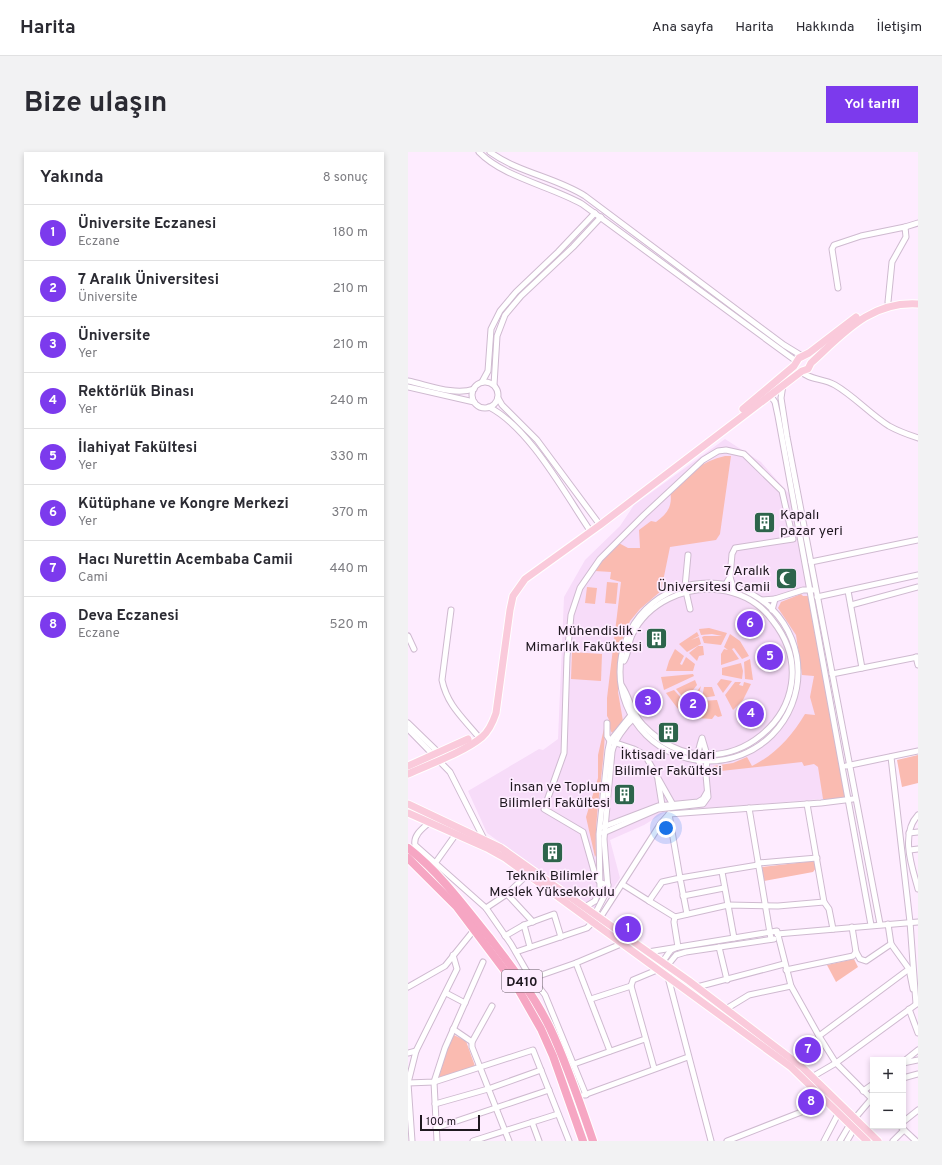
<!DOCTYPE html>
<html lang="tr">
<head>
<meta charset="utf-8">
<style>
  body { margin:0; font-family:Overpass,sans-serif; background:#f2f2f3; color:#2b2b33 }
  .controls { position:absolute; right:12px; bottom:12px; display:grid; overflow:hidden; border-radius:0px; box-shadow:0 2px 6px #0003 }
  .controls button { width:36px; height:36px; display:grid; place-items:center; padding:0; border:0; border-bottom:1px solid #e1e1e2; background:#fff; color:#2b2b33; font:20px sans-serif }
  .scale { position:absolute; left:12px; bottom:10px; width:60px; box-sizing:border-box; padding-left:4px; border:2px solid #1f1820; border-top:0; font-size:11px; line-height:14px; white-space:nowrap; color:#1f1820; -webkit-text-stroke:3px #feecff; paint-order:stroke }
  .you { position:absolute; left:258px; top:676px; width:14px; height:14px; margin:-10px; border:3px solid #fff; border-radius:50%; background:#1a73e8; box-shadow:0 0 0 6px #1a73e833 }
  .badge { display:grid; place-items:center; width:26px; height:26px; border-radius:50%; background:#7c3aed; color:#fff; font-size:13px; font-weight:700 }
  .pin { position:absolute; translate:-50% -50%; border:2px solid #fff; box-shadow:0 1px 4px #0006 }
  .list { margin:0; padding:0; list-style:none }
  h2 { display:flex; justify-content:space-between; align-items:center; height:52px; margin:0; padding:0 16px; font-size:17px }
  h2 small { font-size:13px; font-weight:400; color:#7c7c81 }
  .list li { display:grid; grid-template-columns:26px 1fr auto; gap:12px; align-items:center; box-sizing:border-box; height:56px; padding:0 16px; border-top:1px solid #e1e1e2 }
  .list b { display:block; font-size:15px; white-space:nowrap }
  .list p { margin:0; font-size:13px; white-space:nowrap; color:#7c7c81 }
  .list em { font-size:13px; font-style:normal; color:#7c7c81 }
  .map { position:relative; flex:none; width:510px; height:989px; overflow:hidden; border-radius:0px }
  header { display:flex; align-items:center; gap:24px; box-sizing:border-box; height:56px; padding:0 20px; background:#fff; border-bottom:1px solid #e1e1e2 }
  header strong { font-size:19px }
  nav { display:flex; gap:22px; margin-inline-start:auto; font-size:14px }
  .intro { display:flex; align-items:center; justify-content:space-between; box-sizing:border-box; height:96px; padding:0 24px }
  h1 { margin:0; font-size:28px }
  .button { padding:10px 18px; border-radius:0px; background:#7c3aed; color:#fff; font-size:14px; font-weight:700 }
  main { display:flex; gap:24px; padding:0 24px }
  aside { flex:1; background:#fff; border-radius:0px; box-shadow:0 2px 6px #0003 }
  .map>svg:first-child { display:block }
</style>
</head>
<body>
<header>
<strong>Harita</strong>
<nav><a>Ana sayfa</a><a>Harita</a><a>Hakkında</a><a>İletişim</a></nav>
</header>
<div class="intro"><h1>Bize ulaşın</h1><a class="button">Yol tarifi</a></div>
<main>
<aside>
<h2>Yakında<small>8 sonuç</small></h2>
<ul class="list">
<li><span class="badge">1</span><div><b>Üniversite Eczanesi</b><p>Eczane</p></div><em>180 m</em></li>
<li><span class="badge">2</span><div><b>7 Aralık Üniversitesi</b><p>Üniversite</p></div><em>210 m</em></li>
<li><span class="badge">3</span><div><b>Üniversite</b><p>Yer</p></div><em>210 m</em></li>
<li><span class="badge">4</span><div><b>Rektörlük Binası</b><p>Yer</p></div><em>240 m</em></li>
<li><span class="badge">5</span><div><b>İlahiyat Fakültesi</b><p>Yer</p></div><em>330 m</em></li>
<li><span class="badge">6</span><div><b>Kütüphane ve Kongre Merkezi</b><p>Yer</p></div><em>370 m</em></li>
<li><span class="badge">7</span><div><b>Hacı Nurettin Acembaba Camii</b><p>Cami</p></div><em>440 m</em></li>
<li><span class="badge">8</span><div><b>Deva Eczanesi</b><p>Eczane</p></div><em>520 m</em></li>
</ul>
</aside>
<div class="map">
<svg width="510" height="989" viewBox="0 0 510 989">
  <rect width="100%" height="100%" fill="#feecff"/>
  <polygon fill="#f7dcf9" points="317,287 353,310 382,343 437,645 435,647 415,647 259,659 236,673 202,688 212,726 189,760 79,681 60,639 131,597 135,598 150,587 156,445 177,408 212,374 226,353"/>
  <g fill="#fabbb1">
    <path d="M317,304H323L312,382L308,388L262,395L253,439L232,457L222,469L211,495L212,519L210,540L215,569L204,581C200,576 203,569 199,564V546L213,430L202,427L203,420L187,419L196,399L209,390L220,396H232L231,378L243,369L248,370C260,361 265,354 262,338C279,323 294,309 317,304Z"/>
    <polygon points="199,430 210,431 208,452 197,451"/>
    <polygon points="179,435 189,436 187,452 177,451"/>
    <path d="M393,442L395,444H400L437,645L435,647H415L410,615L406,612L396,614L394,610L304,620L305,614L325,611L339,605L344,614C368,602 383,585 397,562L407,563L402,545L406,524L394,523L388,483L370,456L373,450Z"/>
    <polygon points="301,476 319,481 313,493 296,491 294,485 296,484 314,484 304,482 293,483 291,477"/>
    <polygon points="289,480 291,484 283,488 291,485 293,492 279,500 271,492"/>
    <polygon points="322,482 332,489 341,504 334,507 326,496 324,497 331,507 313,513 313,502 316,497 320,498 316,495"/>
    <polygon points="290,494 295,494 296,503 291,504 289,509 281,501"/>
    <polygon points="267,497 276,504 272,512 274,513 278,505 287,512 285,519 258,519 261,509"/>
    <polygon points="164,500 194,502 193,529 163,527"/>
    <polygon points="342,507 345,528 337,527 336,510"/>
    <polygon points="333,511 335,519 334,527 314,523 314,516"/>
    <polygon points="285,522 286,524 256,538 253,525"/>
    <polygon points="313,527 324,529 315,541 309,532"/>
    <polygon points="287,528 289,533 277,548 268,537"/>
    <polygon points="327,530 333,530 331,533 335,534 336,530 343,532 335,548 325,558 317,543"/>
    <polygon points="293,534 285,564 273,559"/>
    <polygon points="296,535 304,535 307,544 294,546"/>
    <polygon points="266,538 276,549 270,557 258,541"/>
    <polygon points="309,548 314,564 310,565 307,563 304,567 288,566 293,549"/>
    <path d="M197,572C197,616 186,659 188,703L187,705L178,665L190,626V603Z"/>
    <polygon points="510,603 510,631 494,635 489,608"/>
    <polygon points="406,709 408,716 405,720 356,729 354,715"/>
    <polygon points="446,807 450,815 428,830 419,813"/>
    <polygon points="46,883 58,889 67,914 30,927 37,902"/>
  </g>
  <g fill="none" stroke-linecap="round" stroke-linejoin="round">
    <defs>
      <g id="minor">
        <path d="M71,0C95,25 142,34 174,52L388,209"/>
        <path d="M82,0C111,21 147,25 177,44L376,193L394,204"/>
        <polyline points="497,75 510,71"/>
        <polyline points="430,136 424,97 426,93 453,84 497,75 498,85 484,110 480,150"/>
        <path d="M393,219C400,228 415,226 427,233C446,244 462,262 481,274C490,279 501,283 510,286"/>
        <path d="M0,229C20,233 47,244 66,237"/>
        <polyline points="74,230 80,219 83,177 92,159 108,140 150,100 187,61"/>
        <circle cx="77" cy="243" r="13"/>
        <polyline points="86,233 89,184 97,163 113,144 165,95 193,65"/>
        <polyline points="375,233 373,246 379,285 472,772"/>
        <polyline points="0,235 66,250"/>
        <polyline points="362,243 367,250 370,264 463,773"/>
        <polyline points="90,246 94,253 129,288 192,373"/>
        <path d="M81,255C122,276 157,342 183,380"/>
        <polyline points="280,403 277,435 282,457"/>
        <polyline points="403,410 510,388"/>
        <circle cx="301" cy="520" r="89"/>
        <polyline points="316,435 322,425 326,438"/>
        <polyline points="440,439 454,516"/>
        <polyline points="409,445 510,423"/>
        <polyline points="367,447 395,438 405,438"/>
        <polyline points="354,448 367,447 364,458"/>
        <polyline points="443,453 510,435"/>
        <path d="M43,458L34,528C39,552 53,564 69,583"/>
        <polyline points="0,484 6,497"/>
        <polyline points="508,505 510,513"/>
        <polyline points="424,522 510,505"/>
        <path d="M214,534C223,548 222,559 235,573C312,654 431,553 365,469C352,451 335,441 312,438C277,434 240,450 224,483C220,491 221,501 216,509"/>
        <polyline points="0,571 32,602"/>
        <polyline points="199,571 199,584 202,589 226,597 237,603 264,651"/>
        <polyline points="0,577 42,620 76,687"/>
        <path d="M294,586L299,603L298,623C287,608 289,602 294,586Z"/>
        <polyline points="483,605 502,770 508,852"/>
        <polyline points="438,614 510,599"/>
        <polyline points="250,628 254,653"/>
        <polyline points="399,652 416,750"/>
        <polyline points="341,656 363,787"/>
        <path d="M510,663C492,682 504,715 510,737"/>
        <path d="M22,670C15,676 5,683 7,693L78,756L103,792L118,818L137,843L178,943"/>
        <polyline points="195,675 250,654 290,650 295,647 299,640"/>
        <polyline points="195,681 250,657 295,652 300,645 298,623"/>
        <polyline points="501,681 510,680"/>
        <polyline points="502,698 510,697"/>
        <polyline points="28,710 48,682"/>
        <polyline points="350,711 409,706"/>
        <polyline points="314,720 326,786"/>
        <polyline points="214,732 241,749 254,730 272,726 261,662"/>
        <polyline points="200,733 193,731 188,726 175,680 136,657 156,601 159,505 163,463 172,436 192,407 236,363 295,308 310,299 318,298 336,302 374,339 385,387 327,396 324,402 322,425"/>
        <polyline points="99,742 125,770"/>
        <polyline points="275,744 316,736"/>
        <polyline points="241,749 267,765"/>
        <polyline points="177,755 187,749 192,736 191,682 200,598 202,589 223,563"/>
        <polyline points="78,756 99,742 119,723"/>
        <path d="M187,762L200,737L196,687L204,600C206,589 217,574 226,566"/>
        <polyline points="279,762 272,726 350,713"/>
        <polyline points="192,766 253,671 261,662 413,651 445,647"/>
        <polyline points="480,772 483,792 501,817 505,837"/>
        <polyline points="116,773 122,795"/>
        <polyline points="369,782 510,770"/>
        <polyline points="97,784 116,773 146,762 153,785"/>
        <polyline points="311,795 319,828"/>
        <polyline points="108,800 179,776 184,771"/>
        <polyline points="240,800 369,779 383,834 411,884 428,911 465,948"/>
        <polyline points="448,800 452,807 458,809 483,792"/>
        <polyline points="168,811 202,899"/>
        <polyline points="259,814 268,803 278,800 366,787"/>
        <polyline points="261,815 260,825 303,989"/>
        <polyline points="378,818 445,804 448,800 444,775"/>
        <polyline points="116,832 125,826 168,811 213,792"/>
        <polyline points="0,835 37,814 66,778"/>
        <polyline points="289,835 376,812"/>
        <polyline points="38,841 57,851"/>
        <polyline points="183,847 223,834"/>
        <polyline points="84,854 64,890 64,895 101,989"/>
        <polyline points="318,857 341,843 383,834"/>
        <polyline points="501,857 510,881"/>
        <polyline points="45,877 64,890"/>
        <polyline points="411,884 501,817"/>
        <polyline points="0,901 8,899"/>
        <polyline points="495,910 510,898"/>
        <polyline points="495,911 510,908"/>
        <polyline points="166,912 237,887"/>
        <polyline points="246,916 223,834 225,828 249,818 260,802 263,798 270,795 266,770 267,765 320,753 370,754 416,750 421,757 425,777"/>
        <polyline points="404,925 428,911 510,851"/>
        <polyline points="495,926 510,922"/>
        <polyline points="0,931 26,930 125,898 161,989"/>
        <polyline points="455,939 465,932"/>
        <polyline points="176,943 280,905"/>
        <polyline points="27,952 80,937 133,918"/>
        <polyline points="124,970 131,989"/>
        <polyline points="495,970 510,958"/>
        <polyline points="492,974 508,989"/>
        <polyline points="28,976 141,938"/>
        <polyline points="4,989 0,931 8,899 49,817 45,803"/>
        <polyline points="29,989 26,930 37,896 75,810"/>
        <polyline points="65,989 150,962"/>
        <polyline points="319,989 419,950"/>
        <polyline points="416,989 430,962"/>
        <polyline points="432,989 442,972 465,945"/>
        <polyline points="439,989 447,975"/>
        <polyline points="485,989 496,978"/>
      </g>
      <g id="major">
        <polyline points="335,257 386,214 391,206 401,201 448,165"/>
        <polyline points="0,614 60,587"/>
        <path d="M0,622C22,612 56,600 74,585C81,579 85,570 88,561L102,458L105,444L117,427L192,373L394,219L400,217L403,211C435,182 462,149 510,152"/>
        <polyline points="0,652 93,696 281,829 394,915 470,989"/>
        <polyline points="0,661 79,696 97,706 383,915 459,989"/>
      </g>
      <g id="highway">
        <path d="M0,696C32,721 56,754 81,785C103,814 126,843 142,876C159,912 172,951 185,989"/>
        <polyline points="0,706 49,755 109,835 133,877 145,904 175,989"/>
      </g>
    </defs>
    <use href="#minor" stroke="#cfbad0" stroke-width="7"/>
    <use href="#major" stroke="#fff" stroke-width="9"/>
    <use href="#highway" stroke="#fff" stroke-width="10"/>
    <use href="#minor" stroke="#fff" stroke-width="5"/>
    <use href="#major" stroke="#facadb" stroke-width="7"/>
    <use href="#highway" stroke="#f6a6c3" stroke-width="8"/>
  </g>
  <defs>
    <symbol id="building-square" viewBox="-11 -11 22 22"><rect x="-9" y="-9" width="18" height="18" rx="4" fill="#2d644b" stroke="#feecff"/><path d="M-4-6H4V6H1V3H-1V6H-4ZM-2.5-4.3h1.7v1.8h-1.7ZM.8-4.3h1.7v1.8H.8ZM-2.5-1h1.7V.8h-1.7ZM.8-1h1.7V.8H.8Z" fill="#fff"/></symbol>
    <symbol id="mosque-square" viewBox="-11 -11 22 22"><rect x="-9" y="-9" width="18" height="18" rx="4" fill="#2d644b" stroke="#feecff"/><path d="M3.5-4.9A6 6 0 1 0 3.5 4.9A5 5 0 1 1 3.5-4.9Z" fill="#fff"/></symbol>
  </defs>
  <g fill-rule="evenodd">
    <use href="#building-square" x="344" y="358" width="25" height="25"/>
    <use href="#mosque-square" x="366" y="414" width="25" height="25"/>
    <use href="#building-square" x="236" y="474" width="25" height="25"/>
    <use href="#building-square" x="248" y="568" width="25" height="25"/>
    <use href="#building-square" x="204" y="630" width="25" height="25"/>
    <use href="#building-square" x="132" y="688" width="25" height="25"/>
  </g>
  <g text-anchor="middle" stroke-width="3.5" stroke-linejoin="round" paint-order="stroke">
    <rect fill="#feecff" stroke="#625863" stroke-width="1" x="94" y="818" width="40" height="22" rx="3"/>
    <g font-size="13" font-weight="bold" fill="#1f1820">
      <text x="114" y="834">D410</text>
    </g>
    <g font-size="14" fill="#1f1820" stroke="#feecff" text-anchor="end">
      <text x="372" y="367" text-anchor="start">Kapalı<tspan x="372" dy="16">pazar yeri</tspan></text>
      <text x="362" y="423">7 Aralık<tspan x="362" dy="16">Üniversitesi Camii</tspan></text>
      <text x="234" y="483">Mühendislik -<tspan x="234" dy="16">Mimarlık Faküktesi</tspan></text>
      <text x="260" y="607" text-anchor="middle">İktisadi ve İdari<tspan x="260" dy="16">Bilimler Fakültesi</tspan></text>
      <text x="202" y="639">İnsan ve Toplum<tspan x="202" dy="16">Bilimleri Fakültesi</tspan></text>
      <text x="144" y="728" text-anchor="middle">Teknik Bilimler<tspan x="144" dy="16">Meslek Yüksekokulu</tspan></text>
    </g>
  </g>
</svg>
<div class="controls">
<button>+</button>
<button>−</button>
</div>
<div class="scale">100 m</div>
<div class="you"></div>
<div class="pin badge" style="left:220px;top:777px">1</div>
<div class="pin badge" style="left:285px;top:553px">2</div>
<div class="pin badge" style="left:240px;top:550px">3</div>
<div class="pin badge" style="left:343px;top:562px">4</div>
<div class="pin badge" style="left:362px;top:505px">5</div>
<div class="pin badge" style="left:342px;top:472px">6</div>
<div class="pin badge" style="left:400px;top:898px">7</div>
<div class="pin badge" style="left:403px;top:950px">8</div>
</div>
</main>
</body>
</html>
